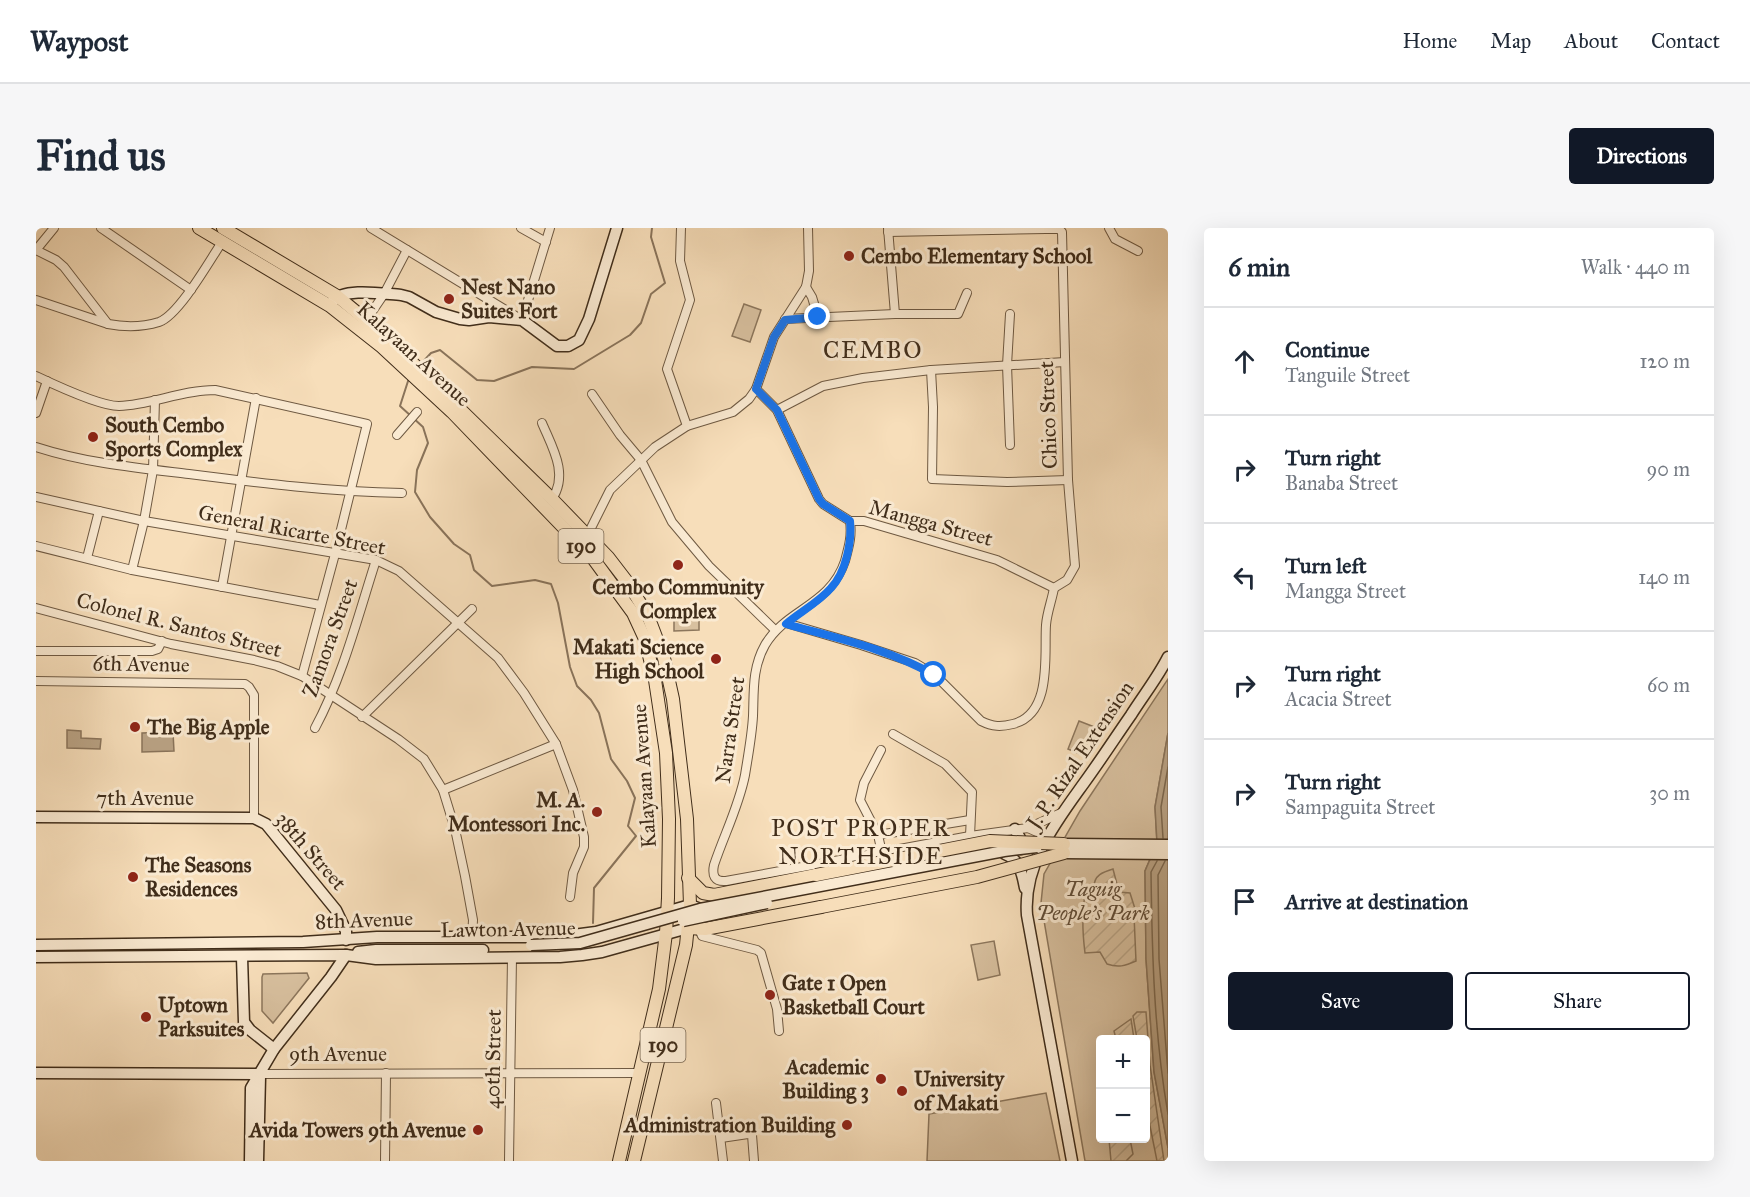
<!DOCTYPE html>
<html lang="en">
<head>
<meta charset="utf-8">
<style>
  body { margin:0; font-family:"IM FELL Great Primer",serif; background:#f6f6f7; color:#1f2937 }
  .controls { position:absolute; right:18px; bottom:18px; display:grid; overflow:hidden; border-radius:6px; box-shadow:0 6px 24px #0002 }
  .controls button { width:54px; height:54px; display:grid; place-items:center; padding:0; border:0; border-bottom:2px solid #e0e1e3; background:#fff; color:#1f2937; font:30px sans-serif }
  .stop { position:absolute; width:18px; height:18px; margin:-14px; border:4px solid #1a73e8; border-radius:50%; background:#fff }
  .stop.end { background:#1a73e8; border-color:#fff; box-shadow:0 2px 6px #0008 }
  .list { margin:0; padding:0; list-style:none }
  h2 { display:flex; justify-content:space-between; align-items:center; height:78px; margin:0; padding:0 24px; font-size:26px }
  h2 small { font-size:20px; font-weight:400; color:#747a83 }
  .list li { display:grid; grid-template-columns:39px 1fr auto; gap:18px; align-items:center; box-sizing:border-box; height:108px; padding:0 24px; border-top:2px solid #e0e1e3 }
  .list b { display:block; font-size:22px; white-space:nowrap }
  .list p { margin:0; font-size:20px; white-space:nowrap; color:#747a83 }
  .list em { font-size:20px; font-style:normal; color:#747a83 }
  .actions { display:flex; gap:12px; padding:18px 24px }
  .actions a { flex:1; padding:14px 0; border:2px solid #111827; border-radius:6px; text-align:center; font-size:21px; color:#111827 }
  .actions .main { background:#111827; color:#fff }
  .icon { flex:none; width:33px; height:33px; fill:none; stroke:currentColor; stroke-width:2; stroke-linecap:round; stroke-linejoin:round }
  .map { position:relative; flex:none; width:1132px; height:933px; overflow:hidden; border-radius:6px }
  header { display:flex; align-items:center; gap:36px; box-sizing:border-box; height:84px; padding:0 30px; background:#fff; border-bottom:2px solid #e0e1e3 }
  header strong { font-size:28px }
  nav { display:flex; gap:33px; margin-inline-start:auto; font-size:21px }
  .intro { display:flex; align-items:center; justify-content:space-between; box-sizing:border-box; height:144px; padding:0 36px }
  h1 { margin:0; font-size:42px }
  .button { padding:15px 27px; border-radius:6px; background:#111827; color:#fff; font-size:21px; font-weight:700 }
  main { display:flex; gap:36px; padding:0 36px }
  aside { flex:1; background:#fff; border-radius:6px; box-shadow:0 6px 24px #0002 }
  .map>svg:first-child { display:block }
</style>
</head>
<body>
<header>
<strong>Waypost</strong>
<nav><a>Home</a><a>Map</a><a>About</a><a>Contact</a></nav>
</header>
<div class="intro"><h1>Find us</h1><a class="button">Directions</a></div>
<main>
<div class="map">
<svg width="1132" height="933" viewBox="0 0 1132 933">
  <defs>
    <pattern id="garden-furrows" width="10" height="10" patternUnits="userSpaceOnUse" patternTransform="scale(1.5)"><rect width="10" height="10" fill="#d8c09f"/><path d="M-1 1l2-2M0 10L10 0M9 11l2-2" fill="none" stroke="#baa588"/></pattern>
  </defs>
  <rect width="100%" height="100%" fill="#f7deba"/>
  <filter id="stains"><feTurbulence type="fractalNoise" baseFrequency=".00333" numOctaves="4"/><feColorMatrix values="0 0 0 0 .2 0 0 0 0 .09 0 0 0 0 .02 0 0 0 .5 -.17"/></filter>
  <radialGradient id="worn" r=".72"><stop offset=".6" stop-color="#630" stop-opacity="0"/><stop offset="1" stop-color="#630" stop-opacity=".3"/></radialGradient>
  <g fill="#d8c09f" stroke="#8c765c" stroke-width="1.5" fill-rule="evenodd">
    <polygon points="708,76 725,82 714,114 696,108"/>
    <polygon points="663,384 663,402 638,403 638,385"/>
    <path d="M1132,451V505L1119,579L1121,615L1109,643L1110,731L1118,844L1132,919V933H1049L1005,675L1008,646L1044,583ZM1064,812H1110V910H1064Z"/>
    <polygon points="1043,493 1061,500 1049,528 1032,521"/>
    <polygon points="958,713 964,747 942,752 935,717"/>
    <polygon points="271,745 273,750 237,795 226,783 226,749 227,746"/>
    <polygon points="1010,865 1024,933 891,933 893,886"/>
  </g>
  <g fill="url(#garden-furrows)" stroke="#8c765c" stroke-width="1.5">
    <path d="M1077,641L1083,664L1094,665L1100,684L1098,687L1100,733C1089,738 1082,740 1071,736L1064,724L1049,725C1046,701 1046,684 1050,659H1058C1058,647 1067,644 1077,641Z"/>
    <polygon points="1101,784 1110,784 1114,837 1128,933 1121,933 1113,893 1110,893 1110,812 1101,811 1097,788"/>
    <polygon points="1095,791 1098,811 1080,811 1078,803"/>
    <polygon points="1073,911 1094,911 1097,926 1090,933 1075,933"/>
  </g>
  <g fill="#b9a284" stroke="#89735a" stroke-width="1.5">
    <polygon points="31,502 45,503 45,510 65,511 64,521 31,520"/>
    <polygon points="137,504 138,523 106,524 106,505"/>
    <polygon points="1132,505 1132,920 1118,844 1110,731 1109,643 1121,615 1119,579"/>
  </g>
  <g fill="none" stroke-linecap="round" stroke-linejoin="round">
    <g stroke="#7c684f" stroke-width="1.5">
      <polyline points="1127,610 1125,579 1132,539"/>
      <path d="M1121,633L1115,644C1116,725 1118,806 1132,886"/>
      <polyline points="1129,633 1122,647 1123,731 1132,845"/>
    </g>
    <g stroke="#89735a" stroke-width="2">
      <polyline points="384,137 395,125 404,122 441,152 458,153 496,139 538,141 594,107 605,95 615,66 629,55 615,9 616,0"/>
      <polyline points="373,150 364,178 387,199 392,215 381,242 379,264 394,289 418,316 434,327 438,342 456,358 499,352 515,356 522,375 534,439 541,458 555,472 563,485 575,531 591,553 599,570 592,598 600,608 558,660 557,695"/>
    </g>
    <defs>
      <g id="street">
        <polyline points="65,0 155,62"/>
        <polyline points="335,0 486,92 514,0"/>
        <polyline points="485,0 510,14"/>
        <polyline points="645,0 644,33 654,72 631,141 651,198"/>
        <polyline points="852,0 859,86"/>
        <polyline points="1073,0 1079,11 1102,23"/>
        <polyline points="852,4 1010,1 1023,1 1026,4 1032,252 1039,338 1031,352 1018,360"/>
        <path d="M0,22L20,32L28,39L72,96C88,99 107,99 123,94C143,87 174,32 186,14"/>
        <polyline points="0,22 18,0"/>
        <polyline points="770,59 776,69 782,89"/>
        <polyline points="0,72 72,96"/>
        <polyline points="974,86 971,137 974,217"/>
        <polyline points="331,91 348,66 371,22"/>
        <polyline points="749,91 859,86 922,86 931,65"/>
        <polyline points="895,142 897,179 896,251 971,254 1032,252"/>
        <path d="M0,148C19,157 63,178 83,178C115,177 146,162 179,162L331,196L299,326L266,448"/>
        <polyline points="720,161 741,182 783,271 787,276 814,293 828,293 961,332 1018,360"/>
        <polyline points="556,166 584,207 605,232 636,294 673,338 739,402"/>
        <polyline points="741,182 787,158 827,150 895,142 1029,134"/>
        <polyline points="0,185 11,153"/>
        <path d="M506,195C516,219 533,246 516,271"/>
        <polyline points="361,207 381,184"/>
        <path d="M0,219C49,235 102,240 153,246C224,255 295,264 366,265"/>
        <polyline points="0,269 108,293 340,332 363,343 462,430 488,465 520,516 537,562 548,609 548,619 537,645 534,669"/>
        <path d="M814,293C816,308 813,318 809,333C794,378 750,381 729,417C716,440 718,463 717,488C716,507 712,528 709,547C703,578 688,607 678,637C676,647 678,654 690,653L934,608L992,600L1025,585"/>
        <polyline points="551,308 574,262 619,219 651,198 697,184 713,171 720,161 738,109 770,59 773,43 772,0"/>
        <polyline points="0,318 96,342 284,377"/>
        <polyline points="51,330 63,283"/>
        <polyline points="96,342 108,293 117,242 119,172"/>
        <polyline points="186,359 220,170"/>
        <polyline points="0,380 135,416 218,432 241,438 266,448 362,511 388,531 407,562 419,601 429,648 437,692 436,709"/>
        <path d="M750,395L825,417L879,435L899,447L945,493C957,499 965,499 977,496C1017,486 1008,426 1010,397C1011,384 1016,372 1018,360"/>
        <polyline points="0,423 116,423 122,421 126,413"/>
        <polyline points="0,453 209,456 213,459 218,467 218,590"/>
        <polyline points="326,489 436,381"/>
        <path d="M279,500C307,448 322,388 340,332"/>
        <polyline points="857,506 909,536 936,564 934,608"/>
        <polyline points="845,522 828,555 824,572 842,607 846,625"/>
        <polyline points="407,562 520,516"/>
        <polyline points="992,600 1012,609"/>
        <polyline points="842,607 934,592"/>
        <polyline points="663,701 666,708 721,722 725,725 741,781 743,803"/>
        <polyline points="224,846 604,845"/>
        <polyline points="680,875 687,933"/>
        <polyline points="685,910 712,906 716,907 718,933"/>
        <polyline points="349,933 350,845"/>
        <polyline points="473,933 476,729"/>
      </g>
      <g id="secondary">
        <path d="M297,73C308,59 348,66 365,67L373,69L400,84L424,91L433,92L453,89L486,92L521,118H532L543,112L553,91L581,0"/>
        <polyline points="0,589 218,590 230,596 300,682 310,703 310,712"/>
        <polyline points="979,601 985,612 985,621"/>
        <polyline points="1028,616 1132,617"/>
        <polyline points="1028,625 1132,626"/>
        <path d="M969,626C984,632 986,645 989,660"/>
        <polyline points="0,717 267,714 341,709 522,709 560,704 654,677 662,680"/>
        <polyline points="322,724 340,722 447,722"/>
        <polyline points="0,729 310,727 340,731 524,729 546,727 566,724 652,700 657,696"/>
        <polyline points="206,729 208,794 214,802 238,821"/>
        <polyline points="0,845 224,846"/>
        <polyline points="214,933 215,860 238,821 295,749 310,727"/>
        <polyline points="222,933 224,849"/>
        <path d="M1036,933L991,687C987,636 1020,594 1048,555C1064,533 1079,510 1095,487C1107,468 1122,449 1132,429"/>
      </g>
      <g id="primary">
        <polyline points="163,0 294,78 346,119 416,184 556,329 597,385 609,411 619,452 630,525 633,591 632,670 630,705 623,761 583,933"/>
        <polyline points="187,0 301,68 349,108 516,271 572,329 592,355 612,388 628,430 637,471 651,591 654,677 650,717 598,933"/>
        <polyline points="652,650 667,665 678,667 780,647"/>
        <polyline points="652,700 669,701 785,679"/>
      </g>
    </defs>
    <use href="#street" stroke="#6e5942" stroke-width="10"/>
    <use href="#secondary" stroke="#402d1a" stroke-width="13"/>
    <use href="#primary" stroke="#402d1a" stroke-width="14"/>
    <use href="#street" stroke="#faead2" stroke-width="8"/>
    <use href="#secondary" stroke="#faead2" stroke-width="10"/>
    <use href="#primary" stroke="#f7deba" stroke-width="12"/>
    <defs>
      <g id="secondary-bridge">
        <polyline points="647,693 731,675"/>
        <polyline points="495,717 544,715 664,681 968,623 1001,619"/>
      </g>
      <g id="primary-bridge">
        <polyline points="780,647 954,613 1028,616"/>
        <polyline points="785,679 941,649 1028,625"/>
      </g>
    </defs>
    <use href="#secondary-bridge" stroke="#402d1a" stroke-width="13" stroke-linecap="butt"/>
    <use href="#primary-bridge" stroke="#402d1a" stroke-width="14" stroke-linecap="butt"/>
    <use href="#secondary-bridge" stroke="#faead2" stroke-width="10"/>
    <use href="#primary-bridge" stroke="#f7deba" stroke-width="12"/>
  </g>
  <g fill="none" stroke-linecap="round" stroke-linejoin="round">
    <path stroke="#1a73e8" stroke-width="8" d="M782,89L749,92L738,109L720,161L741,182L783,271L787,276L814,293C816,314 810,344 795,360C783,374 764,384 750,396C800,410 853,421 898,447"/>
  </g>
  <g fill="#8f2418" stroke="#faead2" stroke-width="2">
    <circle cx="813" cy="28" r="6"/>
    <circle cx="413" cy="71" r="6"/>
    <circle cx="57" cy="209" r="6"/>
    <circle cx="642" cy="337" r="6"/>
    <circle cx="680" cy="431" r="6"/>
    <circle cx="99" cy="499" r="6"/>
    <circle cx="561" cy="584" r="6"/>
    <circle cx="97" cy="649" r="6"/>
    <circle cx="734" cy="767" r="6"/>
    <circle cx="110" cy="789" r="6"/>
    <circle cx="845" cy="851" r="6"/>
    <circle cx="866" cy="863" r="6"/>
    <circle cx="811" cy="897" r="6"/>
    <circle cx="442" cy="902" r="6"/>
  </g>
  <g text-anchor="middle" stroke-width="6" stroke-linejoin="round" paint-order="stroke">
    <g fill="#faead2" stroke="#786651" stroke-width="1.5">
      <rect x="522.5" y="301" width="45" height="34" rx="4.5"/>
      <rect x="604.5" y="800" width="45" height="34" rx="4.5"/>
    </g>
    <g font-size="20" font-weight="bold" fill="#402d1a">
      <text x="545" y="325">190</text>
      <text x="627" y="824">190</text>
    </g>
    <g font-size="21" font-weight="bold" fill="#402d1a" stroke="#faead2" text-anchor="start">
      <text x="825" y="35">Cembo Elementary School</text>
      <text x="425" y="66">Nest Nano<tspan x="425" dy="24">Suites Fort</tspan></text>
      <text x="69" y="204">South Cembo<tspan x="69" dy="24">Sports Complex</tspan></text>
      <text x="642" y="366" text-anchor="middle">Cembo Community<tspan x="642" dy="24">Complex</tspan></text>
      <text x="668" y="426" text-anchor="end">Makati Science<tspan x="668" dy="24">High School</tspan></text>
      <text x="111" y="506">The Big Apple</text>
      <text x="549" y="579" text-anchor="end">M. A.<tspan x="549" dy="24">Montessori Inc.</tspan></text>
      <text x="109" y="644">The Seasons<tspan x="109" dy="24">Residences</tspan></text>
      <text x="746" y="762">Gate 1 Open<tspan x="746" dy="24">Basketball Court</tspan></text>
      <text x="122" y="784">Uptown<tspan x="122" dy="24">Parksuites</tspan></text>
      <text x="833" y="846" text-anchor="end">Academic<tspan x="833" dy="24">Building 3</tspan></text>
      <text x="878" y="858">University<tspan x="878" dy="24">of Makati</tspan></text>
      <text x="799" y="904" text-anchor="end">Administration Building</text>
      <text x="430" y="909" text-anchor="end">Avida Towers 9th Avenue</text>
    </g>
    <g font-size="21" fill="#402d1a" stroke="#faead2">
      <text transform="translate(378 126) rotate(42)" y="7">Kalayaan Avenue</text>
      <text transform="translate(1012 187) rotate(-92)" y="7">Chico Street</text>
      <text transform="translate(895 295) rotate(15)" y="7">Mangga Street</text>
      <text transform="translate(256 302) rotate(11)" y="7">General Ricarte Street</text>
      <text transform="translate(143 397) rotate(14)" y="7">Colonel R. Santos Street</text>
      <text transform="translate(294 410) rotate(-70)" y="7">Zamora Street</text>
      <text transform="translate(105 436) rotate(1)" y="7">6th Avenue</text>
      <text transform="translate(694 502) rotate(-82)" y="7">Narra Street</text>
      <text transform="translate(1044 527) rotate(-56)" y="7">J. P. Rizal Extension</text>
      <text transform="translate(608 548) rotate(-94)" y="7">Kalayaan Avenue</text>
      <text x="109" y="577">7th Avenue</text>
      <text transform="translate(275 623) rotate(49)" y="7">38th Street</text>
      <text transform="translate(328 692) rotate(-2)" y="7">8th Avenue</text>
      <text transform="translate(472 701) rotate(-1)" y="7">Lawton Avenue</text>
      <text x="302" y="833">9th Avenue</text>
      <text transform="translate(457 831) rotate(-89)" y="7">40th Street</text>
    </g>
    <g font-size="21" font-style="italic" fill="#5e4a35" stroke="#faead2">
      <text x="1057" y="668">Taguig<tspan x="1057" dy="24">People's Park</tspan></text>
    </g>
    <g font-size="24" letter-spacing="1.5" fill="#402d1a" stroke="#faead2">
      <text x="837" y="130">CEMBO</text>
      <text x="825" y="608">POST PROPER<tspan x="825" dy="28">NORTHSIDE</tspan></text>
    </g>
  </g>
  <rect width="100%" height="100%" filter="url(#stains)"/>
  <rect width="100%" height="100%" fill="url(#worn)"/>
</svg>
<div class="controls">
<button>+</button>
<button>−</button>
</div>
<div class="stop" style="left:898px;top:447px"></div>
<div class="stop end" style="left:782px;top:89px"></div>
</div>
<aside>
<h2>6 min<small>Walk · 440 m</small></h2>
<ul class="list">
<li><svg class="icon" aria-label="ahead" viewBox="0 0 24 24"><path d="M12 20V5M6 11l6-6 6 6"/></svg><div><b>Continue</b><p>Tanguile Street</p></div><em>120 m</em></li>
<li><svg class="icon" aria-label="right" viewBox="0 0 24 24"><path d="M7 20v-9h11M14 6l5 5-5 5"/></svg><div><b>Turn right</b><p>Banaba Street</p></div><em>90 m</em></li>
<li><svg class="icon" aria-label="left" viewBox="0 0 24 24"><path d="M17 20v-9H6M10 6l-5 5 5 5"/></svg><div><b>Turn left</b><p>Mangga Street</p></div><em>140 m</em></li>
<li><svg class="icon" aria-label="right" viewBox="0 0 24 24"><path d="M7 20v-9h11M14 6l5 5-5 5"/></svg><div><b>Turn right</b><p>Acacia Street</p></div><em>60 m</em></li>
<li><svg class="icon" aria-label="right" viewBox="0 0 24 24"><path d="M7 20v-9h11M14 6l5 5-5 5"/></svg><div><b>Turn right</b><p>Sampaguita Street</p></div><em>30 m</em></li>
<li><svg class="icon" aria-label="arrive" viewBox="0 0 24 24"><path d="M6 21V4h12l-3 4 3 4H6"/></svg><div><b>Arrive at destination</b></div></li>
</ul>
<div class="actions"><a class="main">Save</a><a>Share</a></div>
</aside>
</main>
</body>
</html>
